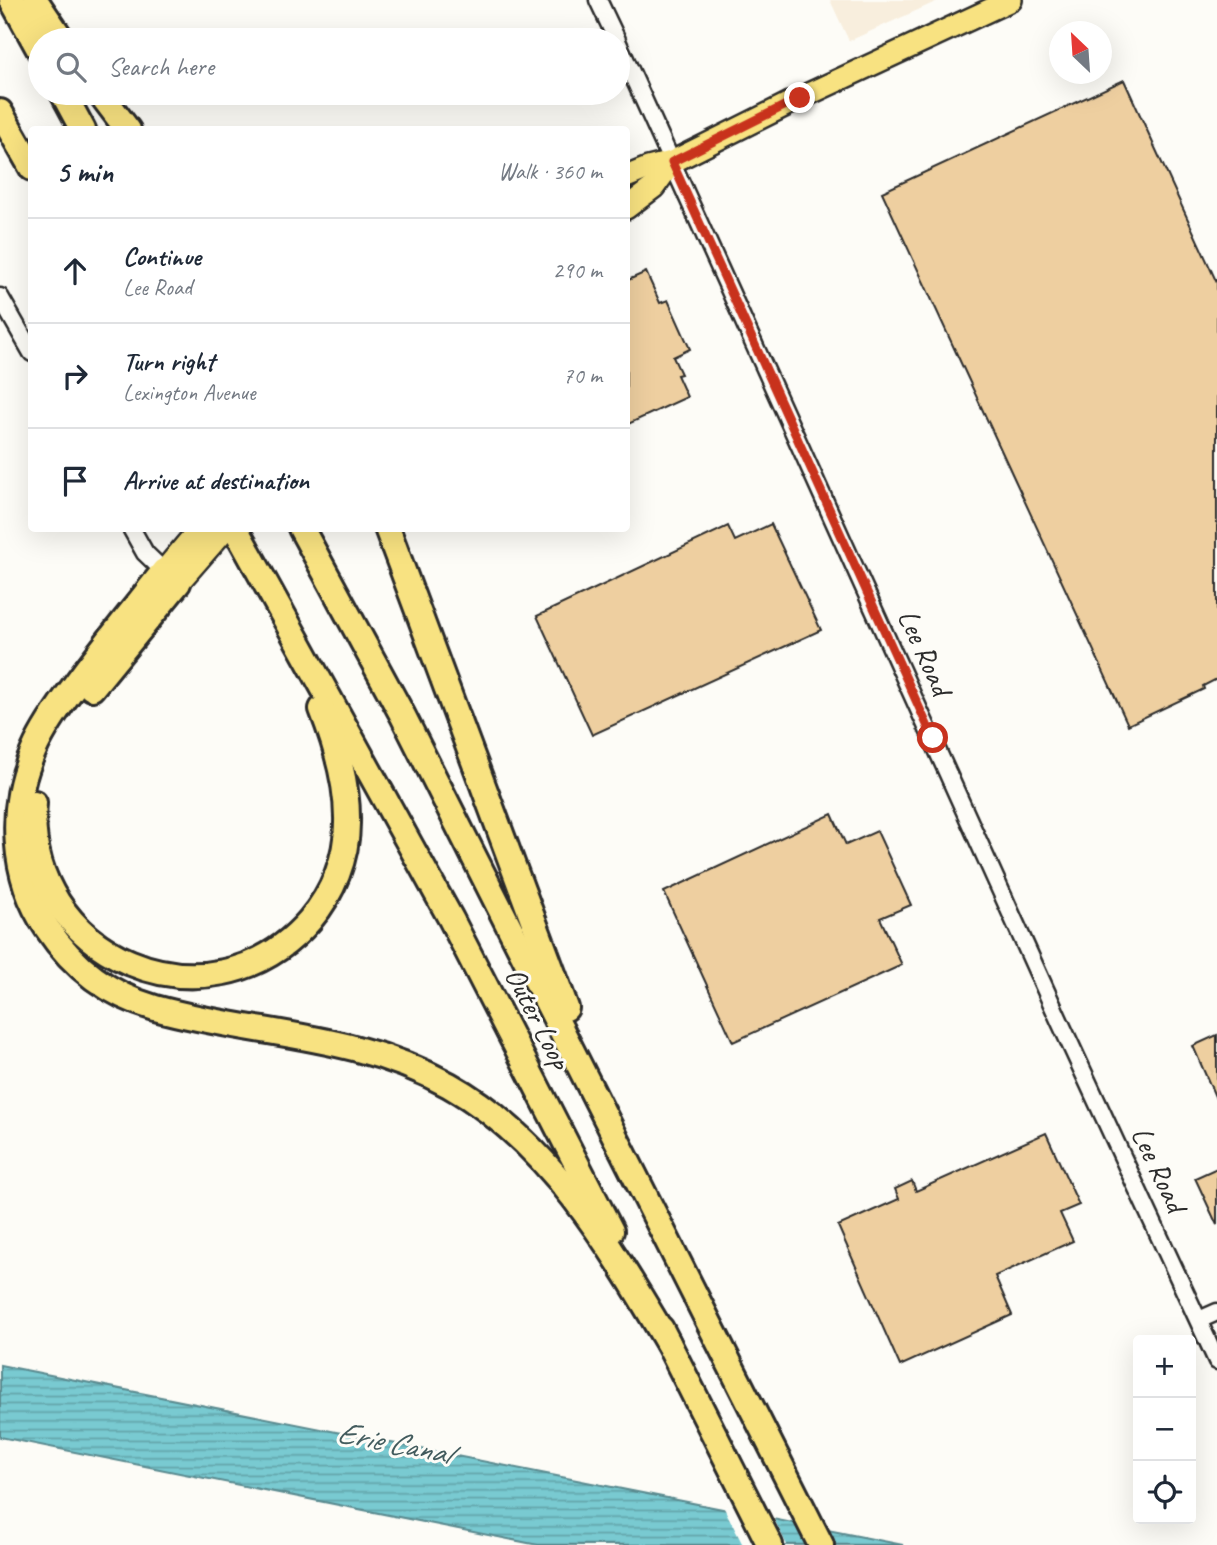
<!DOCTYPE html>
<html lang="en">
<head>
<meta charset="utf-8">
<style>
  body { margin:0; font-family:Caveat,sans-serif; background:#f6f6f7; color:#1f2937 }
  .controls { position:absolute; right:21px; bottom:21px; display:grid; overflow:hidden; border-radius:7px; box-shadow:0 7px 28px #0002 }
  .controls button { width:63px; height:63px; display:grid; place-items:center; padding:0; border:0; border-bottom:2px solid #e0e1e3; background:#fff; color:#1f2937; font:35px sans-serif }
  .compass { position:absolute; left:1049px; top:21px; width:63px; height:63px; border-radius:50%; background:#fff; box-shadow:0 7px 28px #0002; rotate:335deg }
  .stop { position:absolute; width:21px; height:21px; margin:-16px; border:5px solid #c8321e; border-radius:50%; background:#fff }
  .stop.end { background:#c8321e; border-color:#fff; box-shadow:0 2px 7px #0008 }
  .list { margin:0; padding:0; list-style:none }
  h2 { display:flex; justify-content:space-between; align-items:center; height:91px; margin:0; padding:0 28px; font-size:30px }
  h2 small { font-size:23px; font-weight:400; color:#747a83 }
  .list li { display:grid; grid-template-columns:46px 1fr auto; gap:21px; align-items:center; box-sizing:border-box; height:105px; padding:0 28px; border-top:2px solid #e0e1e3 }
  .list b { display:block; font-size:26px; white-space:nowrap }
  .list p { margin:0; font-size:23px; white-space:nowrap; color:#747a83 }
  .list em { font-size:23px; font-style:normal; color:#747a83 }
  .icon { flex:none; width:38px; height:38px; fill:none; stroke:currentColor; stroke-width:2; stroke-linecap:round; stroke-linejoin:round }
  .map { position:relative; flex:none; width:1217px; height:1545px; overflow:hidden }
  .search { position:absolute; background:#fff; box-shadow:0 7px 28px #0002; left:28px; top:28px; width:602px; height:77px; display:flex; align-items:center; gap:18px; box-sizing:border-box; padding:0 24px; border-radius:38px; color:#747a83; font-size:26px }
  .panel { position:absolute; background:#fff; box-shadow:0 7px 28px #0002; left:28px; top:126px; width:602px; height:406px; border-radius:7px }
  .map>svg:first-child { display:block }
</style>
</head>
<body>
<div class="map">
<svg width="1217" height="1545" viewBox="0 0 1217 1545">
  <defs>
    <pattern id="water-rules" width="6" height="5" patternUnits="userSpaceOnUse" patternTransform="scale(1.75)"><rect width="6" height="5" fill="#79cad1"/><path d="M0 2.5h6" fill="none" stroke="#63a4aa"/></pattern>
  </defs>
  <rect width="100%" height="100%" fill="#fdfcf7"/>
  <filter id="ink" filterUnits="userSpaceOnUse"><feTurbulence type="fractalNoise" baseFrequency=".0143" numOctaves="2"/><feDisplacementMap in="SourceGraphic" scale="14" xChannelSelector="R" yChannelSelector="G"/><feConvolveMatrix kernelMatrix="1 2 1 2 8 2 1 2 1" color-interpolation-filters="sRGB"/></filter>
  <g filter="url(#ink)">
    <polygon fill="#f8eedd" points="830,0 940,0 849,41"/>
    <polygon fill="url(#water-rules)" stroke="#5a8a8f" stroke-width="2" points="0,1365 903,1545 538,1545 0,1437"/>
    <polygon fill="#fdfcf7" points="723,1506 772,1515 787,1545 743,1545"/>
    <g fill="#eecfa0" stroke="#2b2b2b" stroke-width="2">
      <polygon points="1124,80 1217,283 1217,679 1203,686 1204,689 1128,725 882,192"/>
      <polygon points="646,272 660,303 668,300 690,349 673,357 681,374 677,375 687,397 626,425 626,281"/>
      <polygon points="771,524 821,630 592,735 537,616 728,526 735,541"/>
      <polygon points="832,814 846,845 877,831 911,905 880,918 902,965 733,1042 664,892"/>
      <polygon points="1217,1035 1217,1101 1193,1046"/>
      <polygon points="1046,1133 1079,1205 1060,1213 1073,1241 995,1276 1012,1315 900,1366 838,1226 899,1199 895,1189 912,1181 916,1191"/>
      <polygon points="1217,1168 1217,1225 1195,1178"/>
    </g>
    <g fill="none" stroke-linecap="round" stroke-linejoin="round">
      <defs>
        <g id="minor">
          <polyline points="598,0 617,40"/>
          <polyline points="618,43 1060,1022 1217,1361"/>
          <polyline points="0,297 32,353"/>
          <polyline points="131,528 145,553 170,577"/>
          <polyline points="1199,1320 1217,1312"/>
        </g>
        <g id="major">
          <polyline points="626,177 648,168 672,162 800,98 1011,0"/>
          <polyline points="626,208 654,187 672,162"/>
          <polyline points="164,571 200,528"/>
          <polyline points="178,583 226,528"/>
        </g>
        <g id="highway">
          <polyline points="12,0 40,51"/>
          <polyline points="35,0 62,40"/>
          <polyline points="63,93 83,130"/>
          <polyline points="100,93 128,130"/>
          <polyline points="0,112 32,168"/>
          <polyline points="235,528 451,919 611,1231"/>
          <polyline points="301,528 403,716 821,1545"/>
          <polyline points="387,528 566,1008"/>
          <path d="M164,571C134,609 103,646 75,685C60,705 44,727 34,750C8,806 12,877 47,928C73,967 110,995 155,1008C256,1036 353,1032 449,1085C549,1141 611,1247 668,1343"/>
          <polyline points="92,688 178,583"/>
          <path d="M34,803C21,956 210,1036 310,920C333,893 347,858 347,823C348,784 336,745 322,709"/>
          <polyline points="661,1329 770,1545"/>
        </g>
      </defs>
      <use href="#minor" stroke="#2b2b2b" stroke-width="21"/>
      <use href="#major" stroke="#2b2b2b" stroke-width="26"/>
      <use href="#highway" stroke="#2b2b2b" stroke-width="30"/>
      <use href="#minor" stroke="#fdfcf7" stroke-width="16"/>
      <use href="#major" stroke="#f8e281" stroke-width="21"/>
      <use href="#highway" stroke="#f8e281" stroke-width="24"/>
    </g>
  </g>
  <g fill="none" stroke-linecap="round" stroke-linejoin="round" filter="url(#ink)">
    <polyline stroke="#c8321e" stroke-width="9" points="800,98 672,162 933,738"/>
  </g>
  <g text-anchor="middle" stroke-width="6" stroke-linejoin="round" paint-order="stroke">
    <g font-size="30" fill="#2b2b2b" stroke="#fdfcf7">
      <text transform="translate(925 652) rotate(66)" y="10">Lee Road</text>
      <text transform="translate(538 1018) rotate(63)" y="10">Outer Loop</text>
      <text transform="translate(1159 1169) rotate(65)" y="10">Lee Road</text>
    </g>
    <g font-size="32" font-style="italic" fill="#425b5d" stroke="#fdfcf7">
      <text transform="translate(394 1442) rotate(11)" y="11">Erie Canal</text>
    </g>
  </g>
</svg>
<div class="controls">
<button>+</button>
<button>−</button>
<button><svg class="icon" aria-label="locate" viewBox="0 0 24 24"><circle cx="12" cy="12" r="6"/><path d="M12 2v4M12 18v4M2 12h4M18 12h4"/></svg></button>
</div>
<svg class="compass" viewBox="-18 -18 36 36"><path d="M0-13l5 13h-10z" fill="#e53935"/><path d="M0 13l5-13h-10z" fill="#747a83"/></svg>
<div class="stop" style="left:933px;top:738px"></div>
<div class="stop end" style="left:800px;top:98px"></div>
<div class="search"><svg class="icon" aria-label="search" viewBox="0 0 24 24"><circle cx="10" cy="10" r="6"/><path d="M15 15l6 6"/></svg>Search here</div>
<section class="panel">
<h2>5 min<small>Walk · 360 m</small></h2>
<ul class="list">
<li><svg class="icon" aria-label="ahead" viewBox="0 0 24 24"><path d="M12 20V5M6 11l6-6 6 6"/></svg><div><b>Continue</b><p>Lee Road</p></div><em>290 m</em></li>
<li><svg class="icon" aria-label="right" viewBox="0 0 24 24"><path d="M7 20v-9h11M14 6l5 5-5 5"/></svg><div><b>Turn right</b><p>Lexington Avenue</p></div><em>70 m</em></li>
<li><svg class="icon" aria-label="arrive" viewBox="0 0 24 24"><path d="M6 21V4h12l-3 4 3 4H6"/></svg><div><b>Arrive at destination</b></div></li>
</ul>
</section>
</div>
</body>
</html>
